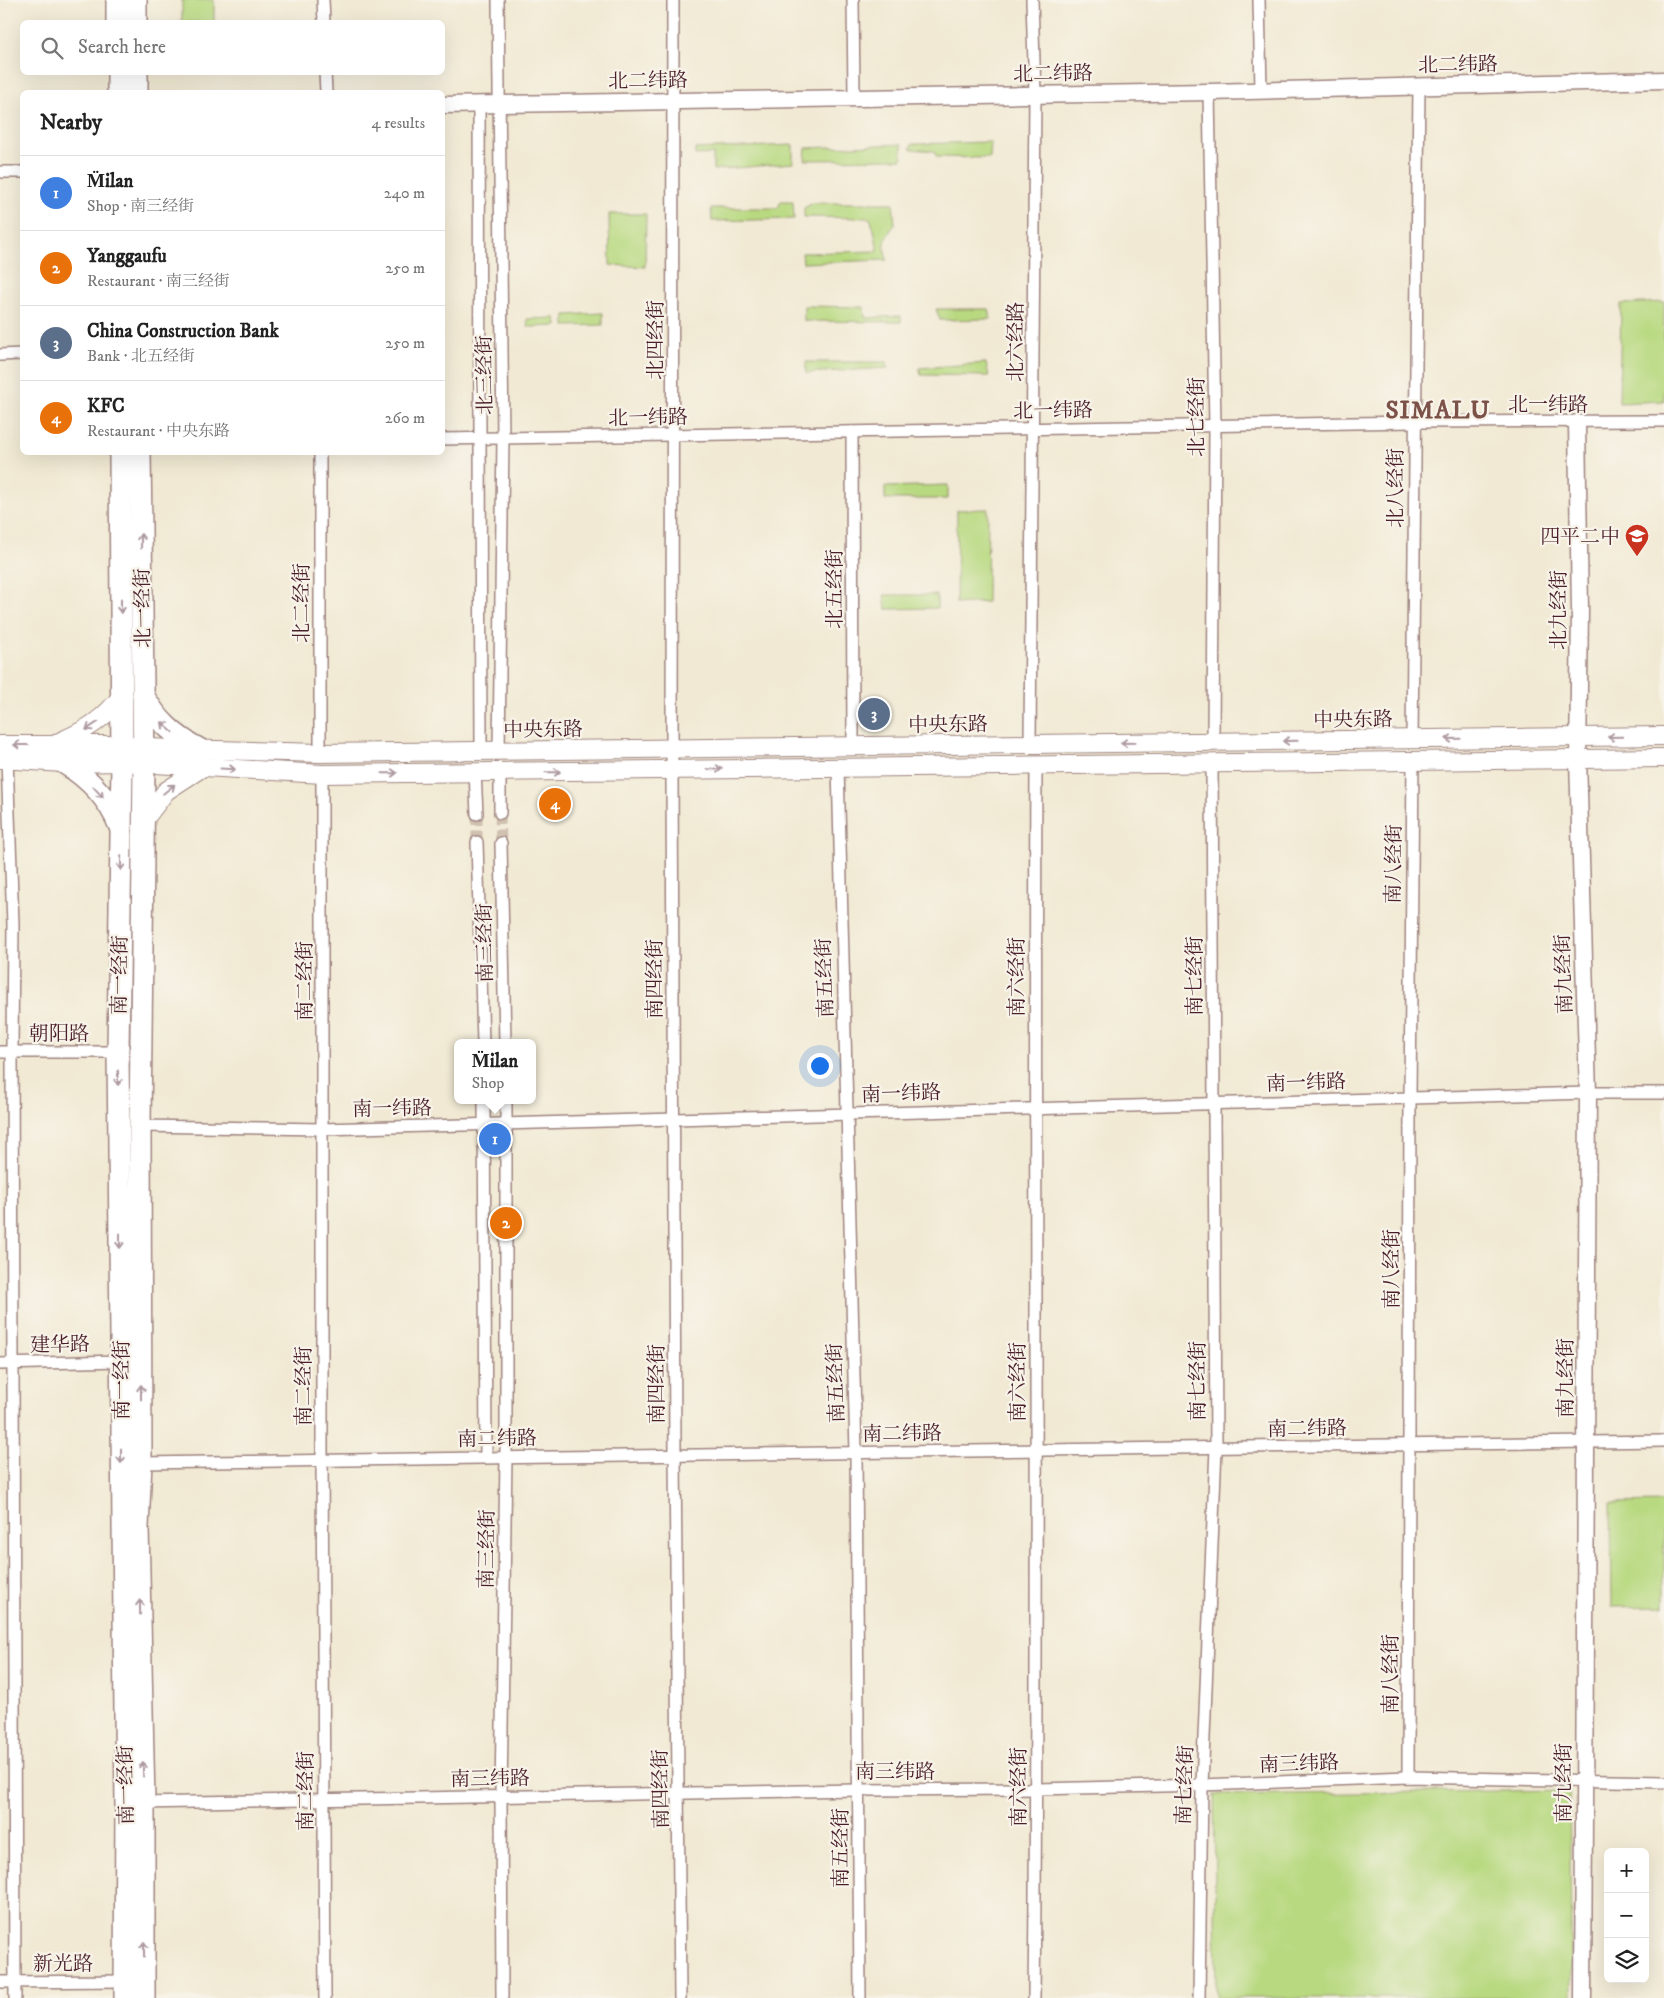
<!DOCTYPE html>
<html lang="en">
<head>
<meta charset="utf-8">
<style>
  body { margin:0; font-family:"IM FELL DW Pica","Noto Serif SC",serif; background:#f6f6f6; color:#222 }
  .controls { position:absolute; right:15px; bottom:15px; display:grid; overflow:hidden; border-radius:8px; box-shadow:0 5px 20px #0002 }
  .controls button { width:45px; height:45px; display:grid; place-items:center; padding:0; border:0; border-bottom:1px solid #e0e0e0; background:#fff; color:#222; font:25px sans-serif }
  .you { position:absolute; left:819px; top:1065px; width:18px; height:18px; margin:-12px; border:4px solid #fff; border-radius:50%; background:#1a73e8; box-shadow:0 0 0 8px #1a73e833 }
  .badge { display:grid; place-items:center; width:32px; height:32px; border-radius:50%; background:#b45309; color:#fff; font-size:16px; font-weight:700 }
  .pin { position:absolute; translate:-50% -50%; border:2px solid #fff; box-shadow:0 1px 5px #0006 }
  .popup { position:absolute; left:454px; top:1039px; width:82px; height:65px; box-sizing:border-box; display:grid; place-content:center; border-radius:8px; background:#fff; filter:drop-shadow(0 1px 4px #0005); font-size:16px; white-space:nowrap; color:#767676 }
  .popup b { font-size:19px; color:#222 }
  .popup::after { content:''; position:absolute; left:50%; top:100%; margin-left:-10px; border:10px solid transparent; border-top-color:#fff }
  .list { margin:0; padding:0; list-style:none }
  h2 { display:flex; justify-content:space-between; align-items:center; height:65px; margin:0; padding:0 20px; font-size:21px }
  h2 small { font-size:16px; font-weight:400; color:#767676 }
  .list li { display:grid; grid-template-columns:32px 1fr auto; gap:15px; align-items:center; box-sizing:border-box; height:75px; padding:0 20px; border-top:1px solid #e0e0e0 }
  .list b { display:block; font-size:19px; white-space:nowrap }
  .list p { margin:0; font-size:16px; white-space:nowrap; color:#767676 }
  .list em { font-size:16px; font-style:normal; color:#767676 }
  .icon { flex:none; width:28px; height:28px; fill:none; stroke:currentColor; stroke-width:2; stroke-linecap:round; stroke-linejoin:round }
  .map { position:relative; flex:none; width:1664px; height:1998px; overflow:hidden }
  .search { position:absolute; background:#fff; box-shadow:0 5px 20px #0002; left:20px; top:20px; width:425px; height:55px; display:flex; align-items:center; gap:12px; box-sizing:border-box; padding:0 18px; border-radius:8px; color:#767676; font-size:19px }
  .panel { position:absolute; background:#fff; box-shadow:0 5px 20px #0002; left:20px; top:90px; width:425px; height:365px; border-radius:8px }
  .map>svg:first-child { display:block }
</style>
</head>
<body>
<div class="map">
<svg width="1664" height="1998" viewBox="0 0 1664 1998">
  <rect width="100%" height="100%" fill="#f7f3e8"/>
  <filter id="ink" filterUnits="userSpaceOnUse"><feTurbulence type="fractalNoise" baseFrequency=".02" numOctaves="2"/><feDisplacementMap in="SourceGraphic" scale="10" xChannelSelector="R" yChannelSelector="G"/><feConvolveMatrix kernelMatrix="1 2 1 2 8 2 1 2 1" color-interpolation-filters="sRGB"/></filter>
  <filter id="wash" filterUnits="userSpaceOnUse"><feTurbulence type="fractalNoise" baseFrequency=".0096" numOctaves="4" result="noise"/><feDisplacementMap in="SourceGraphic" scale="20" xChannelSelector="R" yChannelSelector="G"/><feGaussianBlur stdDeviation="1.12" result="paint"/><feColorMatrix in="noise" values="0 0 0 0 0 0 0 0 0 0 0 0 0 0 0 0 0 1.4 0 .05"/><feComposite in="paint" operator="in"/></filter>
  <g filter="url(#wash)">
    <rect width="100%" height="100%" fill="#f1e9d3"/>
    <g fill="#b8d980" stroke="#817c56">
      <rect x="182" y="0" width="32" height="22"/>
      <polygon points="991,142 990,158 937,157 934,151 910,149 912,144"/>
      <polygon points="902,144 902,159 805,160 806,148"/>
      <polygon points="793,145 793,163 713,170 713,154 695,155 695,149"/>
      <polygon points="781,201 793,201 794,219 712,221 711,208 778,208"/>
      <path d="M813,203H893L895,224C885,238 882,243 887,260L803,263L802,253L878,251L874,230L870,218L804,217V208Z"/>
      <polygon points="609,214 646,214 645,267 610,265"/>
      <polygon points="1664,302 1664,401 1619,403 1621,304"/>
      <polygon points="804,306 864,307 865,318 901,316 901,322 804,321"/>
      <polygon points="936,309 989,309 991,319 940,320"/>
      <polygon points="603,313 603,325 565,326 565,315"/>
      <polygon points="556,318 557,326 528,327 527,319"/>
      <polygon points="806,362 887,362 888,368 806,373"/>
      <polygon points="986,363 989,376 921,375 919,368"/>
      <polygon points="948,485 948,499 885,499 885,487"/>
      <polygon points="988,509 987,602 956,604 957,510"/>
      <polygon points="884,595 937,595 937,608 886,609"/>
      <polygon points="1664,1502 1664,1606 1612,1607 1611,1503"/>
      <polygon points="1569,1790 1572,1998 1216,1998 1214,1795"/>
    </g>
  </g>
  <g filter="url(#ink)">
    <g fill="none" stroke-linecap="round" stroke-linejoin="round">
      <g stroke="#d0c1b1" stroke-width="11" stroke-dasharray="11 5.5" stroke-linecap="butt">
        <polyline points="500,813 501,843"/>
        <polyline points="477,814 477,842"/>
      </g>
      <defs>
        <g id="street">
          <polyline points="323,0 324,22"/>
          <polyline points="498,0 503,438 499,751"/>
          <polyline points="673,0 672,770 675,1455 680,1998"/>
          <polyline points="853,0 854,97"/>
          <polyline points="1259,0 1261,90"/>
          <polyline points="325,72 326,92"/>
          <polyline points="1209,92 1215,426 1213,742"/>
          <polyline points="479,104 481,751"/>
          <polyline points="0,172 22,172"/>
          <polyline points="0,355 22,354"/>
          <polyline points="852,432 853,746"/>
          <polyline points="442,439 1414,422 1664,421"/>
          <polyline points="320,452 320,753"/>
          <polyline points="1412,740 1419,86"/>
          <polyline points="1030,744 1035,94 1032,0"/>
          <polyline points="7,759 13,924 12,1052 15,1998"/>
          <polyline points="838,768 856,1452 860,1998"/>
          <polyline points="475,772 477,814"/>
          <polyline points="500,773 500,813"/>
          <polyline points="322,774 322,1459 325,1998"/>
          <polyline points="477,842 483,1043"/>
          <polyline points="501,843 505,1043"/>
          <polyline points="0,1052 118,1052"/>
          <polyline points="484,1100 486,1457"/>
          <polyline points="140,1126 322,1129 1588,1093 1664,1093"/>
          <polyline points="0,1364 121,1361"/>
          <polyline points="141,1463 1664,1441"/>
          <polyline points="1408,1777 1410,1098 1413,761"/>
          <polyline points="140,1803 859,1790 1037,1789 1202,1785 1408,1777 1664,1782"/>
          <polyline points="0,1982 125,1981"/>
          <polyline points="502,1998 501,1796 506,1456 506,1100"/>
          <path d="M1034,1998C1039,1587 1034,1176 1036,766"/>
          <polyline points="1199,1998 1202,1785 1216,1448 1212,764"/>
        </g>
        <g id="secondary">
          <polyline points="442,105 1209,92 1664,80"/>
          <polyline points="1577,423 1580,611 1578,759 1588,1093 1583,1998"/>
        </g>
        <g id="primary">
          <path d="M59,742C85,731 105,719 122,695"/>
          <polyline points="0,745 122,745 143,748 320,753 1664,736"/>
          <polyline points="0,759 64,763 122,762 322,774 1664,758"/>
          <polyline points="144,820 166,791 203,767"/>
        </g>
        <g id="highway">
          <polyline points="117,0 117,22"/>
          <polyline points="136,0 136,22"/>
          <polyline points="118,72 118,92"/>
          <polyline points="137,72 137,92"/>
          <polyline points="120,452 122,762 118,1052 126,1805 125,1998"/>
          <polyline points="140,452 144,764 140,1126 141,1463 138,1527 144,1802 144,1998"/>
          <path d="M143,695C157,720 174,736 199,749"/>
          <path d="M64,763C89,778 109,799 120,827"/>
        </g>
      </defs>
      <use href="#street" stroke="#9e847f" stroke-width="14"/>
      <use href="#secondary" stroke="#9e847f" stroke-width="19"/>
      <use href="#primary" stroke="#9e847f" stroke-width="20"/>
      <use href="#highway" stroke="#9e847f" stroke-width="24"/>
      <use href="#street" stroke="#fff" stroke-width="11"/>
      <use href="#secondary" stroke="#fff" stroke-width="16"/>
      <use href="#primary" stroke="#fff" stroke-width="18"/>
      <use href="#highway" stroke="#fff" stroke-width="21"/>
    </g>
    <defs><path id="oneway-shaft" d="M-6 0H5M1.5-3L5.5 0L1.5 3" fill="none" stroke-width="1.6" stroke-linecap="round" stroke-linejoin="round" transform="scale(1.25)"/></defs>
    <g stroke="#ae9aa0">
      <use href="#oneway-shaft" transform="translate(141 541) rotate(-91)"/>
      <use href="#oneway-shaft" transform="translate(121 606) rotate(90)"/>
      <use href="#oneway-shaft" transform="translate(92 726) rotate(147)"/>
      <use href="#oneway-shaft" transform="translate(167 727) rotate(-137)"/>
      <use href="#oneway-shaft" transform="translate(1615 737) rotate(179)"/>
      <use href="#oneway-shaft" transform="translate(1453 739) rotate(179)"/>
      <use href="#oneway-shaft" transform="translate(1290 741) rotate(179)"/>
      <use href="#oneway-shaft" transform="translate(1128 743) rotate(179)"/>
      <use href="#oneway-shaft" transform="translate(21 745) rotate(-180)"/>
      <use href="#oneway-shaft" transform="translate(228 769) rotate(3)"/>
      <use href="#oneway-shaft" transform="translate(715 769) rotate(-1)"/>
      <use href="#oneway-shaft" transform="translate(553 772) rotate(-1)"/>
      <use href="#oneway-shaft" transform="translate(390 773) rotate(-1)"/>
      <use href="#oneway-shaft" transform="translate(169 789) rotate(-39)"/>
      <use href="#oneway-shaft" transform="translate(98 792) rotate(48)"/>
      <use href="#oneway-shaft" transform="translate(121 863) rotate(91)"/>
      <use href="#oneway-shaft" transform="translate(118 1078) rotate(90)"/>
      <use href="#oneway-shaft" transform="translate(120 1241) rotate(90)"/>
      <use href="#oneway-shaft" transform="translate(141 1392) rotate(-90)"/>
      <use href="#oneway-shaft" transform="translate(121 1456) rotate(90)"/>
      <use href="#oneway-shaft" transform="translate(140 1607) rotate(-91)"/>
      <use href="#oneway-shaft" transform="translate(143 1769) rotate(-91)"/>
      <use href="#oneway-shaft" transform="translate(144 1949) rotate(-90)"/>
    </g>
  </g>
  <defs>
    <symbol id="school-pin" viewBox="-11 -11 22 30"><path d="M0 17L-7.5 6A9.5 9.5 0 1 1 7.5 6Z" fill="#c8321e" stroke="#f7f3e8"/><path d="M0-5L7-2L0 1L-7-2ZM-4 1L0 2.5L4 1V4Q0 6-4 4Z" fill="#fff"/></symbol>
  </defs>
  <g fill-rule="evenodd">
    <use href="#school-pin" x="1623" y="522" width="28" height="38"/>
  </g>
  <g text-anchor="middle" stroke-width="4.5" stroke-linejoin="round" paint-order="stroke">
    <g font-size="20" fill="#4a1f2b" stroke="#f7f3e8">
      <text transform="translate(1458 64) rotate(-1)" y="7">北二纬路</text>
      <text transform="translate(1053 73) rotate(-1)" y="7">北二纬路</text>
      <text transform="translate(648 80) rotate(-1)" y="7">北二纬路</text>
      <text transform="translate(655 340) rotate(-90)" y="7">北四经街</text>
      <text transform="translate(1015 342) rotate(-90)" y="7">北六经路</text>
      <text transform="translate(484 375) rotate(-91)" y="7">北三经街</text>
      <text x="1548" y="411">北一纬路</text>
      <text transform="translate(1053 410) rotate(-1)" y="7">北一纬路</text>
      <text transform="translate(648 417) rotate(-1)" y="7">北一纬路</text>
      <text transform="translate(1196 417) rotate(-90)" y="7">北七经街</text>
      <text transform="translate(1395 488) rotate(-90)" y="7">北八经街</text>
      <text transform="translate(834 589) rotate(-90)" y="7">北五经街</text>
      <text transform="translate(301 603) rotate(-90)" y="7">北二经街</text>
      <text transform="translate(142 608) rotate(-91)" y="7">北一经街</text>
      <text transform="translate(1558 610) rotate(-90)" y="7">北九经街</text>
      <text transform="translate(1353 719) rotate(-1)" y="7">中央东路</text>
      <text transform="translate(948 724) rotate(-1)" y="7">中央东路</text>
      <text transform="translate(543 729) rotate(-1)" y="7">中央东路</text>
      <text transform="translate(1393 864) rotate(-89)" y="7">南八经街</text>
      <text transform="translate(484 943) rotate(-91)" y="7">南三经街</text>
      <text transform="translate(1563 974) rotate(-92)" y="7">南九经街</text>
      <text transform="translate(119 975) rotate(-89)" y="7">南一经街</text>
      <text transform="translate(1194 976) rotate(-90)" y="7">南七经街</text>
      <text transform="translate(1016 977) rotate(-90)" y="7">南六经街</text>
      <text transform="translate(824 978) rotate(-92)" y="7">南五经街</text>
      <text transform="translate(654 979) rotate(-90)" y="7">南四经街</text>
      <text transform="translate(304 981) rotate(-90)" y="7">南二经街</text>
      <text x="59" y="1040">朝阳路</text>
      <text transform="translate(1306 1082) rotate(-2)" y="7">南一纬路</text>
      <text transform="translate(901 1093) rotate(-2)" y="7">南一纬路</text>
      <text transform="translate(392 1108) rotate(-1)" y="7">南一纬路</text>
      <text transform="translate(1391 1269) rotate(-90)" y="7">南八经街</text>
      <text transform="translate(60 1344) rotate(-1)" y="7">建华路</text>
      <text transform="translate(1565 1378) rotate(-90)" y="7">南九经街</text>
      <text transform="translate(121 1380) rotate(-90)" y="7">南一经街</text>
      <text transform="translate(1197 1381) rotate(-90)" y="7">南七经街</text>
      <text transform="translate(1017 1382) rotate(-90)" y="7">南六经街</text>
      <text transform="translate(835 1383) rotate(-92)" y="7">南五经街</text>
      <text transform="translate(656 1384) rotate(-90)" y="7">南四经街</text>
      <text transform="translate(303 1386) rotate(-90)" y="7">南二经街</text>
      <text transform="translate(1307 1428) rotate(-1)" y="7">南二纬路</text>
      <text transform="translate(902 1433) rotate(-1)" y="7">南二纬路</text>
      <text transform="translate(497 1438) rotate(-1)" y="7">南二纬路</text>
      <text transform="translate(486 1549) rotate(-89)" y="7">南三经街</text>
      <text transform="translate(1390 1674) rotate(-90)" y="7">南八经街</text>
      <text transform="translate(1299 1763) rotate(-2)" y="7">南三纬路</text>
      <text x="895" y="1778">南三纬路</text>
      <text transform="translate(490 1778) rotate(-1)" y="7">南三纬路</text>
      <text transform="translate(1563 1783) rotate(-90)" y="7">南九经街</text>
      <text transform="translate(125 1785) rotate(-91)" y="7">南一经街</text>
      <text transform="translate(1184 1785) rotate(-88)" y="7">南七经街</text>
      <text transform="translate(1018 1787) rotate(-90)" y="7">南六经街</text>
      <text transform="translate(660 1789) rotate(-91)" y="7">南四经街</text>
      <text transform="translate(305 1791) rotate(-90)" y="7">南二经街</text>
      <text transform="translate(840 1848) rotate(-90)" y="7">南五经街</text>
      <text x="63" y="1970">新光路</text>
    </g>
    <g font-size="20" fill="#4a1f2b" stroke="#f7f3e8" text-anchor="end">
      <text x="1620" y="543">四平二中</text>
    </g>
    <g font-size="25" font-weight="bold" letter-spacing="1" fill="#7b5148" stroke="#f7f3e8">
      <text x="1438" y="418">SIMALU</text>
    </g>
  </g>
</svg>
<div class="controls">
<button>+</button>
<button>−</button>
<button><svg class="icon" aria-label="layers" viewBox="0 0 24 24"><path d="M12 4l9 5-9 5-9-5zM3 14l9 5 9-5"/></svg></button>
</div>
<div class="you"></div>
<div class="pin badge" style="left:495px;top:1139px;background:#3f7fe0">1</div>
<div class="popup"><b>M̈ilan</b>Shop</div>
<div class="pin badge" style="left:506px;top:1223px;background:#e8710a">2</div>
<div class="pin badge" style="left:874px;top:714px;background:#5c6f8a">3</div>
<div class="pin badge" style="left:555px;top:804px;background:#e8710a">4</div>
<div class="search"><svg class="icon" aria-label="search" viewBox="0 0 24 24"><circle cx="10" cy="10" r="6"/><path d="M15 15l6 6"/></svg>Search here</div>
<section class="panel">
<h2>Nearby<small>4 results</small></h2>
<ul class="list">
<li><span class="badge" style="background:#3f7fe0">1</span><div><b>M̈ilan</b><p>Shop · 南三经街</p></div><em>240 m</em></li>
<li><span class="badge" style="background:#e8710a">2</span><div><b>Yanggaufu</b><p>Restaurant · 南三经街</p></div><em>250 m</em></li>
<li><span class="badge" style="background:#5c6f8a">3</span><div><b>China Construction Bank</b><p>Bank · 北五经街</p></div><em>250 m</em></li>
<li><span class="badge" style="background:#e8710a">4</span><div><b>KFC</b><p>Restaurant · 中央东路</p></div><em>260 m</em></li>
</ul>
</section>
</div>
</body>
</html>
